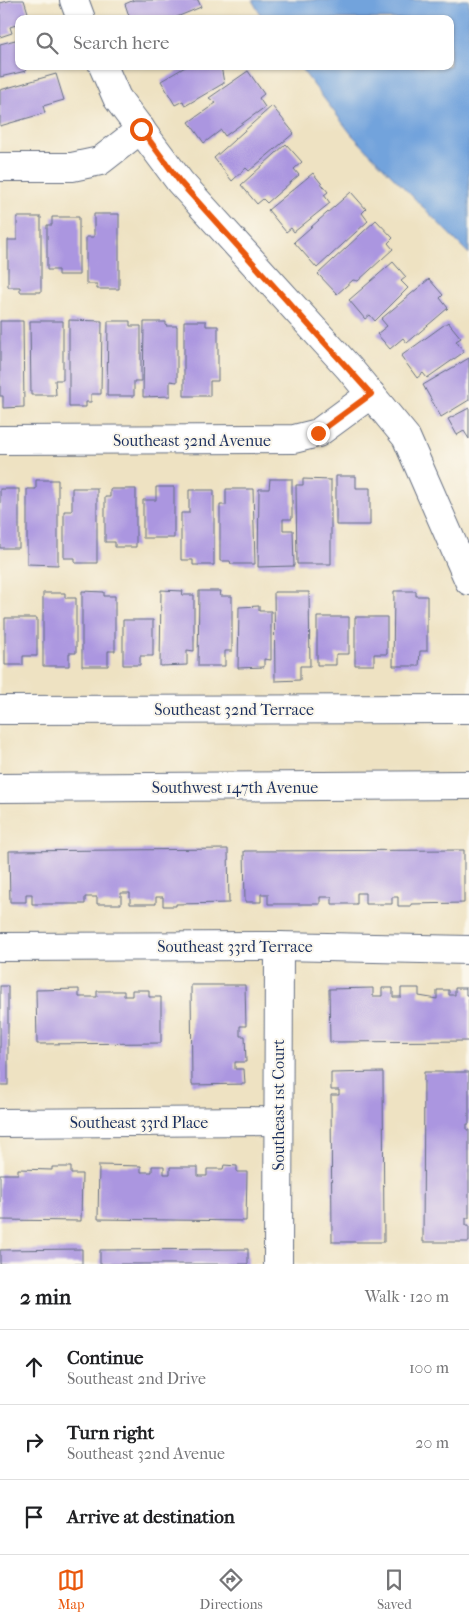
<!DOCTYPE html>
<html lang="en">
<head>
<meta charset="utf-8">
<style>
  body { margin:0; font-family:"IM FELL French Canon",serif; background:#f2f2f2; color:#202124 }
  .stop { position:absolute; width:15px; height:15px; margin:-11px; border:4px solid #ea580c; border-radius:50%; background:#fff }
  .stop.end { background:#ea580c; border-color:#fff; box-shadow:0 1px 5px #0008 }
  .list { margin:0; padding:0; list-style:none }
  h2 { display:flex; justify-content:space-between; align-items:center; height:65px; margin:0; padding:0 20px; font-size:21px }
  h2 small { font-size:16px; font-weight:400; color:#757577 }
  .list li { display:grid; grid-template-columns:32px 1fr auto; gap:15px; align-items:center; box-sizing:border-box; height:75px; padding:0 20px; border-top:1px solid #e0e0e0 }
  .list b { display:block; font-size:19px; white-space:nowrap }
  .list p { margin:0; font-size:16px; white-space:nowrap; color:#757577 }
  .list em { font-size:16px; font-style:normal; color:#757577 }
  .icon { flex:none; width:28px; height:28px; fill:none; stroke:currentColor; stroke-width:2; stroke-linecap:round; stroke-linejoin:round }
  .map { position:relative; flex:none; width:469px; height:1264px; overflow:hidden }
  .search { position:absolute; background:#fff; box-shadow:0 1px 4px #0004; left:15px; right:15px; top:15px; height:55px; display:flex; align-items:center; gap:12px; box-sizing:border-box; padding:0 18px; border-radius:10px; color:#757577; font-size:19px }
  .sheet { height:290px; background:#fff }
  nav { display:flex; justify-content:space-around; align-items:center; box-sizing:border-box; height:70px; border-top:1px solid #e0e0e0; background:#fff; font-size:14px; color:#757577 }
  nav a { display:grid; justify-items:center; gap:2px }
  nav .on { color:#ea580c }
  .map>svg:first-child { display:block }
</style>
</head>
<body>
<div class="map">
<svg width="469" height="1264" viewBox="0 0 469 1264">
  <rect width="100%" height="100%" fill="#fbf7ec"/>
  <filter id="ink" filterUnits="userSpaceOnUse"><feTurbulence type="fractalNoise" baseFrequency=".02" numOctaves="2"/><feDisplacementMap in="SourceGraphic" scale="10" xChannelSelector="R" yChannelSelector="G"/><feConvolveMatrix kernelMatrix="1 2 1 2 8 2 1 2 1" color-interpolation-filters="sRGB"/></filter>
  <filter id="wash" filterUnits="userSpaceOnUse"><feTurbulence type="fractalNoise" baseFrequency=".0096" numOctaves="4" result="noise"/><feDisplacementMap in="SourceGraphic" scale="20" xChannelSelector="R" yChannelSelector="G"/><feGaussianBlur stdDeviation="1.12" result="paint"/><feColorMatrix in="noise" values="0 0 0 0 0 0 0 0 0 0 0 0 0 0 0 0 0 1.4 0 .05"/><feComposite in="paint" operator="in"/></filter>
  <g filter="url(#wash)">
    <rect width="100%" height="100%" fill="#eee2c2"/>
    <polygon fill="#72a3dc" stroke="#46699d" points="252,0 469,0 469,254 352,135 299,66 450,66 450,19 263,19"/>
    <g id="blocks">
      <g fill="#ab96e0">
        <polygon points="12,0 24,0 30,19 19,19 19,24 10,27 12,33 0,37 0,3"/>
        <polygon points="134,0 198,0 201,7 172,19 130,19 125,4"/>
        <polygon points="19,39 19,66 25,66 26,71 0,77 0,44"/>
        <polygon points="187,66 221,66 224,83 185,106 183,101 175,105 161,81"/>
        <polygon points="248,71 264,94 259,98 265,107 225,136 221,130 204,143 189,122 216,103 209,98"/>
        <polygon points="56,74 64,100 43,106 45,113 0,126 0,90"/>
        <polygon points="272,106 294,133 249,171 246,168 232,181 214,158"/>
        <polygon points="286,144 302,162 294,169 299,175 267,203 263,199 257,204 241,185"/>
        <polygon points="313,173 328,192 324,195 330,203 294,232 291,228 286,232 268,210"/>
        <polygon points="351,192 366,209 362,213 368,221 317,268 294,242"/>
        <polygon points="94,214 119,214 119,289 97,289 97,284 86,284 86,237 94,237"/>
        <polygon points="17,217 41,217 41,292 20,292 20,287 8,287 8,240 17,240"/>
        <polygon points="52,217 79,217 79,275 58,275 58,270 47,270 47,225 52,225"/>
        <polygon points="376,220 393,238 388,243 393,249 358,281 353,280 337,294 318,274"/>
        <polygon points="393,262 406,277 401,281 408,288 375,321 370,315 365,319 349,300"/>
        <polygon points="429,279 443,295 440,298 448,308 407,343 403,338 390,349 377,334 387,326 381,319"/>
        <polygon points="69,320 102,321 101,394 91,394 91,402 86,402 86,407 69,407"/>
        <polygon points="0,321 23,321 24,407 3,408 3,396 0,396"/>
        <polygon points="30,321 63,321 63,380 55,380 56,395 31,395"/>
        <polygon points="108,321 130,321 130,326 141,326 141,381 134,381 134,396 107,396"/>
        <polygon points="184,321 206,321 206,326 218,326 218,381 210,381 210,396 184,396"/>
        <polygon points="144,322 166,322 166,326 177,326 177,382 170,381 170,396 143,397"/>
        <polygon points="448,322 461,338 456,341 464,352 427,378 423,373 417,378 401,356"/>
        <polygon points="469,358 469,400 441,417 423,385"/>
        <polygon points="469,408 469,439 464,431 457,435 448,419"/>
        <polygon points="336,476 356,476 356,488 370,488 370,525 336,525"/>
        <polygon points="270,479 292,479 292,519 283,519 283,530 293,530 294,566 258,567 259,489 269,489"/>
        <polygon points="303,479 331,480 331,564 297,564 296,485 303,485"/>
        <polygon points="36,480 58,480 58,565 27,564 27,489 36,489"/>
        <polygon points="156,487 174,487 174,538 143,538 143,500 156,500"/>
        <polygon points="72,488 97,488 97,563 75,563 75,558 64,558 64,511 72,511"/>
        <rect x="0" y="489" width="19" height="59"/>
        <polygon points="110,489 136,489 136,547 115,547 115,542 105,542 105,497 110,497"/>
        <polygon points="226,489 253,489 255,564 231,564 230,561 220,561 220,505 226,505"/>
        <polygon points="189,490 214,490 214,565 193,565 193,560 181,560 181,513 189,513"/>
        <polygon points="161,590 183,591 182,595 194,595 194,651 187,650 187,665 160,666"/>
        <polygon points="82,591 104,592 104,596 115,596 115,651 108,651 108,666 82,666"/>
        <polygon points="199,591 221,591 220,596 232,596 232,651 225,651 225,666 198,666"/>
        <polygon points="394,591 416,591 416,596 427,596 427,651 420,651 419,666 393,666"/>
        <polygon points="274,592 309,592 310,666 300,666 300,680 275,681"/>
        <polygon points="43,593 65,593 65,598 76,598 76,653 69,653 69,666 43,666"/>
        <polygon points="259,606 259,611 271,611 271,660 264,659 264,667 238,668 239,607"/>
        <polygon points="317,617 349,617 349,654 336,654 336,665 317,665"/>
        <polygon points="355,617 387,617 387,654 374,654 374,665 355,665"/>
        <polygon points="5,618 37,618 37,656 23,656 23,665 5,665"/>
        <polygon points="123,620 153,620 153,656 140,656 140,665 123,665"/>
        <polygon points="228,849 229,903 176,904 176,906 163,906 163,897 156,897 156,904 130,904 130,893 121,893 121,904 97,904 97,897 85,897 85,904 32,904 32,894 26,894 26,902 10,902 9,851"/>
        <polygon points="464,850 464,903 411,904 411,906 398,906 398,897 392,897 392,904 365,904 365,893 357,893 357,904 332,904 332,897 320,897 320,904 268,904 268,894 261,894 261,902 245,902 244,851"/>
        <polygon points="191,985 245,985 246,1026 240,1026 240,1036 245,1036 246,1062 235,1062 235,1069 244,1069 245,1084 192,1085"/>
        <rect x="0" y="986" width="8" height="99"/>
        <polygon points="373,988 373,996 382,996 382,988 393,988 393,997 401,997 401,988 419,988 419,996 437,999 437,990 449,990 449,995 455,995 455,988 466,988 466,995 469,995 469,1041 330,1042 329,989"/>
        <polygon points="79,989 79,997 97,997 97,991 124,991 124,996 132,996 132,990 149,990 149,997 161,997 161,1043 37,1044 36,990"/>
        <polygon points="383,1072 384,1242 332,1242 331,1095 339,1095 339,1090 331,1090 331,1073"/>
        <polygon points="424,1072 469,1072 469,1124 467,1124 467,1130 469,1130 469,1218 466,1218 466,1226 469,1226 469,1242 423,1242"/>
        <polygon points="99,1165 141,1166 141,1172 152,1172 152,1166 164,1166 164,1174 170,1174 170,1167 198,1167 198,1176 207,1176 207,1169 223,1169 224,1165 237,1166 237,1172 247,1172 246,1221 98,1219"/>
        <polygon points="52,1167 71,1167 71,1174 82,1174 81,1221 0,1220 0,1174 18,1174 18,1169 52,1170"/>
        <polygon points="82,1249 82,1264 0,1264 0,1250"/>
        <polygon points="248,1249 248,1264 100,1264 100,1250"/>
      </g>
    </g>
  </g>
  <g filter="url(#ink)">
    <use href="#blocks" fill-opacity="0" stroke="#656e81" stroke-width="1"/>
    <g fill="none" stroke-linecap="round" stroke-linejoin="round">
      <defs>
        <g id="minor">
          <polyline points="74,0 81,19"/>
          <polyline points="103,66 117,98 180,182 349,368 406,437 469,581"/>
          <polyline points="0,167 72,167 100,161 141,129"/>
          <polyline points="0,440 294,439 318,433 371,394"/>
          <polyline points="0,710 469,709"/>
          <polyline points="0,788 469,785"/>
          <polyline points="0,947 279,946 469,950"/>
          <polyline points="0,1123 278,1121"/>
          <polyline points="278,1264 279,946"/>
        </g>
      </defs>
      <use href="#minor" stroke="#656e81" stroke-width="30"/>
      <use href="#minor" stroke="#fff" stroke-width="28"/>
    </g>
  </g>
  <g fill="none" stroke-linecap="round" stroke-linejoin="round" filter="url(#ink)">
    <polyline stroke="#ea580c" stroke-width="6" points="141,129 180,182 371,394 318,433"/>
  </g>
  <g text-anchor="middle" stroke-width="4" stroke-linejoin="round" paint-order="stroke">
    <g font-size="16" fill="#1b2f5e" stroke="#fbf7ec">
      <text x="192" y="446">Southeast 32nd Avenue</text>
      <text x="234" y="715">Southeast 32nd Terrace</text>
      <text x="235" y="793">Southwest 147th Avenue</text>
      <text x="235" y="952">Southeast 33rd Terrace</text>
      <text transform="translate(278 1105) rotate(-90)" y="6">Southeast 1st Court</text>
      <text x="139" y="1128">Southeast 33rd Place</text>
    </g>
  </g>
</svg>
<div class="stop" style="left:141px;top:129px"></div>
<div class="stop end" style="left:318px;top:433px"></div>
<div class="search"><svg class="icon" aria-label="search" viewBox="0 0 24 24"><circle cx="10" cy="10" r="6"/><path d="M15 15l6 6"/></svg>Search here</div>
</div>
<section class="sheet">
<h2>2 min<small>Walk · 120 m</small></h2>
<ul class="list">
<li><svg class="icon" aria-label="ahead" viewBox="0 0 24 24"><path d="M12 20V5M6 11l6-6 6 6"/></svg><div><b>Continue</b><p>Southeast 2nd Drive</p></div><em>100 m</em></li>
<li><svg class="icon" aria-label="right" viewBox="0 0 24 24"><path d="M7 20v-9h11M14 6l5 5-5 5"/></svg><div><b>Turn right</b><p>Southeast 32nd Avenue</p></div><em>20 m</em></li>
<li><svg class="icon" aria-label="arrive" viewBox="0 0 24 24"><path d="M6 21V4h12l-3 4 3 4H6"/></svg><div><b>Arrive at destination</b></div></li>
</ul>
</section>
<nav>
<a class="on"><svg class="icon" aria-label="map" viewBox="0 0 24 24"><path d="M3 6l6-2 6 2 6-2v14l-6 2-6-2-6 2zM9 4v14M15 6v14"/></svg>Map</a>
<a><svg class="icon" aria-label="directions" viewBox="0 0 24 24"><path d="M12 3l9 9-9 9-9-9zM9 14v-3h6M13 9l2 2-2 2"/></svg>Directions</a>
<a><svg class="icon" aria-label="saved" viewBox="0 0 24 24"><path d="M7 4h10v16l-5-4-5 4z"/></svg>Saved</a>
</nav>
</body>
</html>
